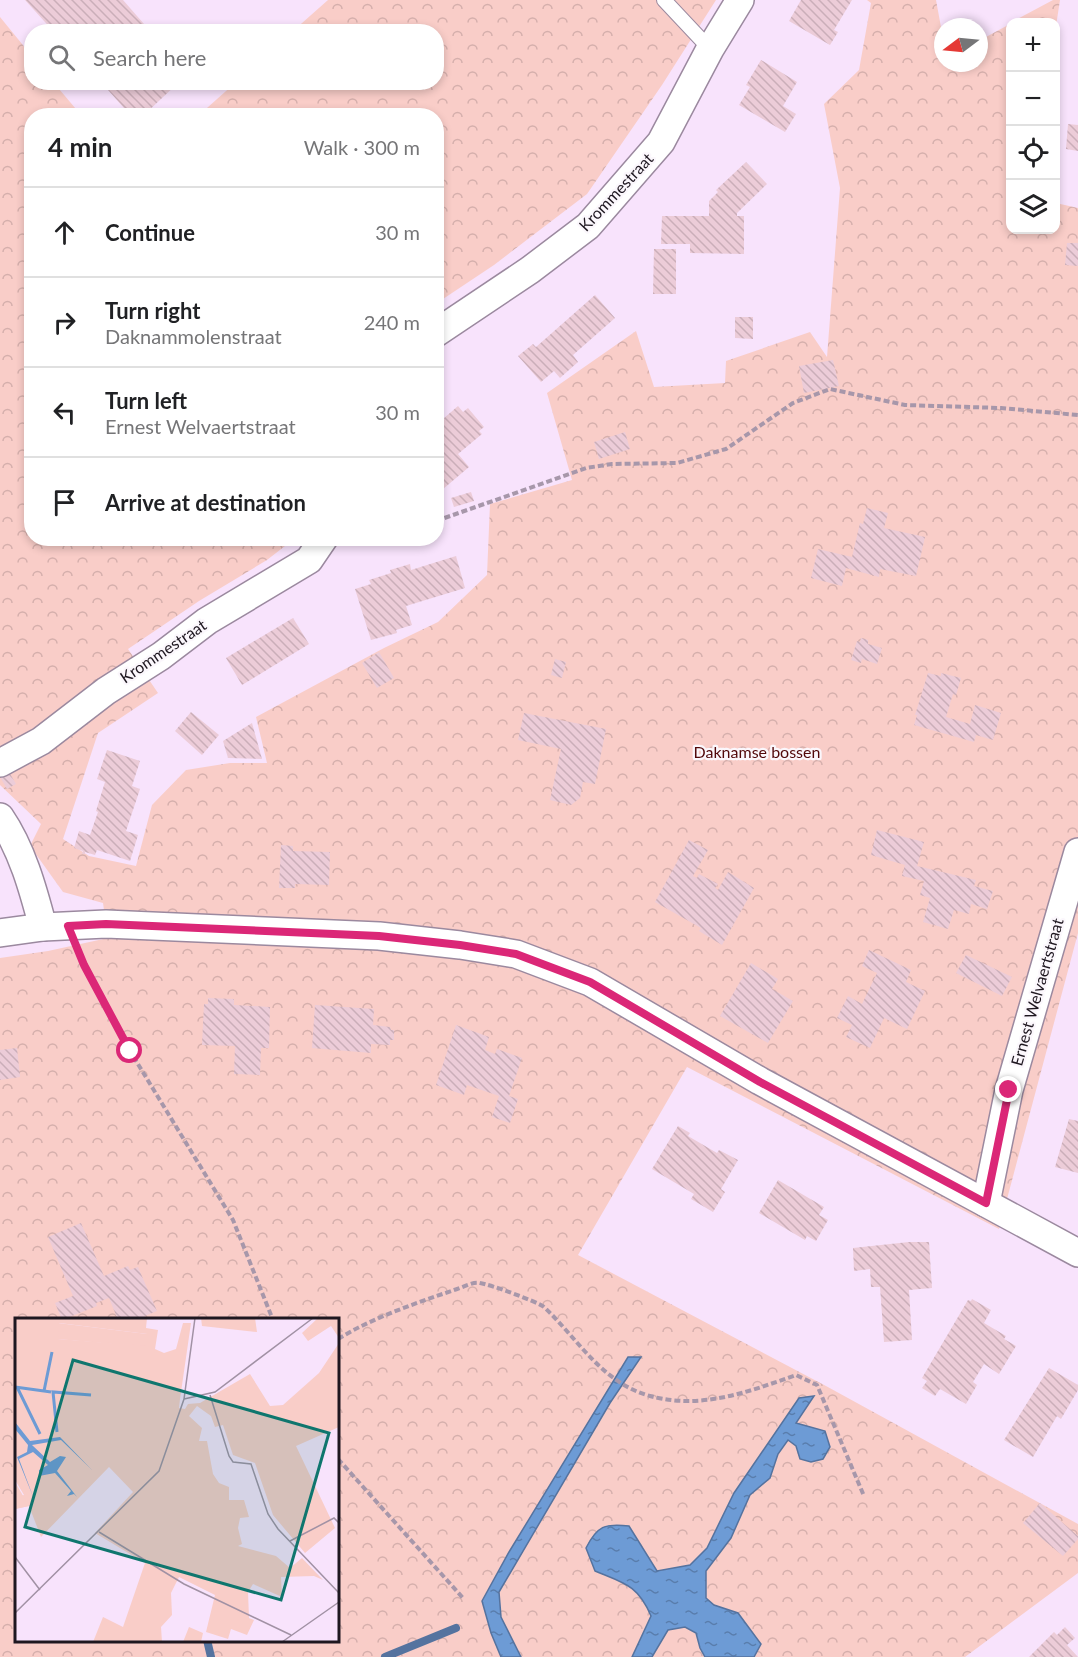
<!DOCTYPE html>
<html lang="en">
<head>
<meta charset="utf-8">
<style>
  body { margin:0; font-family:Lato,sans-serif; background:#f6f6f6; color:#202124 }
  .controls { position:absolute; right:18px; top:18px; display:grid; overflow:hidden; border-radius:12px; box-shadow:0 3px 9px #0003 }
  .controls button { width:54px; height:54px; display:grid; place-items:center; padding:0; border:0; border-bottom:2px solid #e0e0e0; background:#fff; color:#202124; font:30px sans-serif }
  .compass { position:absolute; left:934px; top:18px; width:54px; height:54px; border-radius:50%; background:#fff; box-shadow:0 3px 9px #0003; rotate:254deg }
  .stop { position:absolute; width:18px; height:18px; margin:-14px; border:4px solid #db2777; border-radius:50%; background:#fff }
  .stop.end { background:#db2777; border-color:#fff; box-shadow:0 2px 6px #0008 }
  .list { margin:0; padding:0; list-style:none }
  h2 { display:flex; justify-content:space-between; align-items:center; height:78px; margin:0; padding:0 24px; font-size:26px }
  h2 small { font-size:20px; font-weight:400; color:#757577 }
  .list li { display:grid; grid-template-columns:39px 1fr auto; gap:18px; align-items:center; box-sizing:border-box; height:90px; padding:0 24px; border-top:2px solid #e0e0e0 }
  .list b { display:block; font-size:22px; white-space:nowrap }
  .list p { margin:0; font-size:20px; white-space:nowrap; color:#757577 }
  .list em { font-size:20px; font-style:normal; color:#757577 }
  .icon { flex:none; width:33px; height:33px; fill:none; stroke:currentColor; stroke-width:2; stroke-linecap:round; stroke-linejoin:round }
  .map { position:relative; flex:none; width:1078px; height:1657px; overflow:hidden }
  .search { position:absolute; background:#fff; box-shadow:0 3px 9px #0003; left:24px; top:24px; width:420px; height:66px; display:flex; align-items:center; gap:15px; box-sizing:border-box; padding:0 21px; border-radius:24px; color:#757577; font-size:22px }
  .panel { position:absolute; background:#fff; box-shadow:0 3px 9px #0003; left:24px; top:108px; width:420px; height:438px; border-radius:24px }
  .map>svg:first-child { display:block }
</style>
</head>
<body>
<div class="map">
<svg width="1078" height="1657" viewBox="0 0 1078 1657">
  <defs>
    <pattern id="forest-crowns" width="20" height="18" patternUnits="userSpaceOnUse" patternTransform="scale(1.5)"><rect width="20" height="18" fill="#f9cdc8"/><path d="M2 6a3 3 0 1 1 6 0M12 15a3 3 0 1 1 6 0" fill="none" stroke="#d5afac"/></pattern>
    <pattern id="water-ripples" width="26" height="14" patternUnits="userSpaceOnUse" patternTransform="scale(1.5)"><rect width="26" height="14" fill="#6d9bd5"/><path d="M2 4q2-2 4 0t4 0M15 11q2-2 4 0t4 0" fill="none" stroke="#597dac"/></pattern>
    <pattern id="building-back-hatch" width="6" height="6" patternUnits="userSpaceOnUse" patternTransform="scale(1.5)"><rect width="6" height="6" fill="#ecccd8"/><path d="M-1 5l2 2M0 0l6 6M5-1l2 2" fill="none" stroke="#caaeb9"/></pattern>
  </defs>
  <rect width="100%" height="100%" fill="#f8e3fc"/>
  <g fill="url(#forest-crowns)" fill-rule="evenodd">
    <polygon points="328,0 716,0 662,85 587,194 494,265 437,303 436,116 198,116 235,83 436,82 436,32 293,31"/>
    <path d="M867,0H936L943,38V63H979V38L986,37L1010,24V230H1056V203L1078,208V933L999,1229L687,1067L578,1255L826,1386L1078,1524V1573L965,1657H0V958L48,951L108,938L103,903L63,892L30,846L41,824L0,785V17L31,55L32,82L54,83L81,115L32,116V538L294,539L267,560L199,601L128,649L158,693L98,733L63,839L89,856L136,866L152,805L186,770L230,763H267L256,717L384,648L438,622L487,575L490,504L572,480L547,393L636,331L654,387L725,383L726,361L810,332L827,357L840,188L824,104L859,70L871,3ZM16,1320H338V1640H16Z"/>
    <polygon points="1053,0 1060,0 1056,26 1056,22 1012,22"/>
  </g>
  <g fill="url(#water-ripples)" stroke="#55739f" stroke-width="1.5">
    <polygon points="628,1357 641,1357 610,1403 499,1592 501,1617 521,1657 501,1657 491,1633 482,1601 509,1552"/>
    <path d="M814,1396L796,1423L825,1431L830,1447L823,1459L811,1462L800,1459L796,1446L788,1440L778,1454L770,1478L750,1495L731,1538L706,1571V1598L714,1605L738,1613L761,1644L754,1657H705L700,1648L696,1633L685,1627L668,1630L652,1657H632L651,1616C638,1585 624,1583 595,1571L586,1548C597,1526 605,1523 629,1526L657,1571L690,1565L707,1548L734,1493L799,1398Z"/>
  </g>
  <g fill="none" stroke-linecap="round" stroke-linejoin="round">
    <g stroke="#55739f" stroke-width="8">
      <polyline points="207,1640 211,1657"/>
      <polyline points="385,1657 456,1628"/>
    </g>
  </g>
  <g fill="url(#building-back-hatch)">
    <polygon points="25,0 123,0 151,32 54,32"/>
    <polygon points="801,0 852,0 834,30 838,32 830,45 789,21"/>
    <polygon points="761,60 797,82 783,106 796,114 785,132 739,105 750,87 746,85"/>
    <polygon points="101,82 179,82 143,116 131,116"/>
    <polygon points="1068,124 1078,125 1078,151 1066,149"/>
    <polygon points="746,162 767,184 737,213 737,216 744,216 744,254 690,253 690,244 661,244 662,216 709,216 709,201 718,192 716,190"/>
    <polygon points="1067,243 1078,243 1078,266 1065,265"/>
    <polygon points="654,249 676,249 676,294 653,294"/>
    <polygon points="595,295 615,318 573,355 578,362 560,378 554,371 541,382 518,356 533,344 536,347"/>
    <polygon points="735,317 753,317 753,339 735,338"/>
    <polygon points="833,360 839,386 804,393 799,366"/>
    <polygon points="458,406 463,412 468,408 484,427 479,431 482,434 458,454 469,467 436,495 436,425"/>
    <polygon points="625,432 630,449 599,459 594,442"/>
    <polygon points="471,492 474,501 454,507 451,498"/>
    <polygon points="867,508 888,513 884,528 925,537 916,576 880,569 879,577 846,568 842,586 811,578 818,549 852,557 860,523 863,524"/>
    <polygon points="456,556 465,588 406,606 412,625 396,630 397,633 371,640 355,589 371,584 369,580 391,573 390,570 410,564 411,570"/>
    <polygon points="293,618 309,644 242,685 226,658"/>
    <polygon points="861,638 868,640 868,644 882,648 877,664 862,659 861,663 851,660 857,641 860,642"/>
    <polygon points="379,652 394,678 377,688 362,663"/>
    <polygon points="555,659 566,662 562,678 551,675"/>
    <polygon points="928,673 941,676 941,673 961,678 956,695 953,694 946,717 970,724 975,705 1001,713 993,740 976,735 974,742 914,725 917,715 915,715"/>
    <polygon points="191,712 219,735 202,755 175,731"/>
    <polygon points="524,713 606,729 595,784 583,782 580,798 571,805 550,800 561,749 518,740"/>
    <polygon points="252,723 262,759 228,758 223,741"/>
    <polygon points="107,750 140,761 132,786 140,789 126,831 138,835 130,861 97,850 95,855 85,852 85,854 82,854 83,851 74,848 79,831 90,835 98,812 96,811 105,782 97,779"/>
    <polygon points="9,772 16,784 7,789 0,777"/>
    <polygon points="877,830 924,842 917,866 976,880 974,886 993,891 987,909 971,904 969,914 954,910 948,929 923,922 930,898 920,895 924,881 902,876 905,865 871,855"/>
    <polygon points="689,840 708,850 693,876 697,878 699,874 718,884 715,888 718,890 728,872 754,888 722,945 699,931 701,928 655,902"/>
    <polygon points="281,845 293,846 293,851 330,852 329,885 295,884 295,888 279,888"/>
    <polygon points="869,950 911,970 906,982 925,991 907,1029 884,1018 870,1048 846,1037 852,1025 837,1018 848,996 862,1004 877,973 862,966"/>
    <polygon points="966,955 1012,977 1002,996 956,973"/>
    <polygon points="751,963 778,979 772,989 793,1001 768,1043 720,1016"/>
    <polygon points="208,998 234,999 234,1005 270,1007 269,1048 261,1048 260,1075 234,1074 235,1046 202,1045 204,1004 208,1004"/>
    <polygon points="315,1005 374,1009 373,1025 390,1027 391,1030 394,1030 394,1040 390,1040 390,1045 371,1044 371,1053 312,1048"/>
    <polygon points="456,1025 489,1037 485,1050 495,1054 497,1049 522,1058 509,1096 518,1099 510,1123 492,1117 499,1096 467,1085 464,1095 436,1085"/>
    <polygon points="17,1048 20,1077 0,1080 0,1050"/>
    <polygon points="1069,1119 1078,1121 1078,1173 1055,1167"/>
    <polygon points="678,1126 690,1133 688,1136 717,1153 719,1150 738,1160 721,1189 725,1192 713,1212 691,1199 694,1194 652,1169"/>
    <polygon points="778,1180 824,1207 819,1215 828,1220 816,1241 807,1236 805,1240 759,1213"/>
    <polygon points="81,1223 104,1276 128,1266 130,1270 138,1267 157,1311 145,1316 147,1320 118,1320 109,1298 96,1303 97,1306 62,1320 55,1303 73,1296 48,1237"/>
    <polygon points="909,1242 929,1242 932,1288 909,1290 912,1340 884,1342 880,1287 871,1287 870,1269 854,1271 853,1248"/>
    <polygon points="972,1299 991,1310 984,1323 1006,1336 1004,1339 1016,1346 999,1374 984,1364 973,1382 977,1385 966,1404 940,1389 935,1396 922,1388 927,1381 922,1378 968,1300 971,1301"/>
    <polygon points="1049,1368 1078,1385 1078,1390 1061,1419 1057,1416 1033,1457 1004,1440"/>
    <polygon points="1040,1503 1078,1536 1078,1539 1063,1556 1023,1523"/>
    <polygon points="1065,1627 1075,1638 1067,1645 1078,1657 1029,1657 1054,1632 1057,1635"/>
  </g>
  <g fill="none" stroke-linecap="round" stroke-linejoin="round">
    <defs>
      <polyline id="service" points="664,0 710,49"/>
      <g id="minor">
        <polyline points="436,333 530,270 588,226 661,142 710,49 740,0"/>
        <polyline points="0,763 41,741 106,691 161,656 207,621 309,560 324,538"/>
        <path d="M0,817C22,849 33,889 43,927"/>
        <polyline points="0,933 43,927 106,924 379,936 460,945 516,954 590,982 760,1081 1078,1253"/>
        <polyline points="986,1203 1009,1090 1078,852"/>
      </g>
    </defs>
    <use href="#service" stroke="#9b899f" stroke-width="16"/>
    <use href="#minor" stroke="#9b899f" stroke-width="30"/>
    <g stroke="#a797aa" stroke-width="4" stroke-dasharray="6 3" stroke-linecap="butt">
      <polyline points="436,521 586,468 612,464 677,463 726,449 793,403 830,389 905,405 1001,408 1078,415"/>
      <polyline points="349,542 385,538"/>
      <polyline points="79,953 130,1051 233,1220 273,1320"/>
      <path d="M338,1339C374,1317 414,1304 454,1290C462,1288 473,1281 480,1283C489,1284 538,1302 544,1307C578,1339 602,1383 650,1396C701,1410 748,1392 796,1375L817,1385L864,1496"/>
      <polyline points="338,1459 463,1598"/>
    </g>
    <use href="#service" stroke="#fff" stroke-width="14"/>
    <use href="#minor" stroke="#fff" stroke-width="27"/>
  </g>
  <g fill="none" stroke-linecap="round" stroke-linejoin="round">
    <polyline stroke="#db2777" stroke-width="8" points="130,1051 84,965 68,926 106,924 379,936 460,945 516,954 590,982 760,1082 986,1203 1009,1090"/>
  </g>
  <g text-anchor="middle" stroke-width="4.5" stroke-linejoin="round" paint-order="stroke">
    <g font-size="16" fill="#1e1720" stroke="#fbf7fc">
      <text transform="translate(616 192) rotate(-47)" y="6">Krommestraat</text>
      <text transform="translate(163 651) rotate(-34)" y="6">Krommestraat</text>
      <text transform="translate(1037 992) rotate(-74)" y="6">Ernest Welvaertstraat</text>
    </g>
    <g font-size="16" fill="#52080a" stroke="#fbf7fc">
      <text x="757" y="758">Daknamse bossen</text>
    </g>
  </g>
  <g transform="translate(15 1318)">
    <rect width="324" height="324" fill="#f8e3fc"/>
    <path d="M43,5L132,16V29L42,21Z" fill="#f9cdc8"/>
    <path d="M0,0H132L131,10L143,12L140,31L149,35L161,31L168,5H176L165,81L164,90L170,91L173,86L185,85L235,56L255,88L268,87L304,55L324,25V109L281,128L320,210L290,235L258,197L240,145L218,137L208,107L200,109L196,98L182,88L174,98L187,110L184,123H192L198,156L204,165L214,169V182H229L234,199L225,200L223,210L227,226L223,228L261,238L275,250L287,240L308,262L299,258L266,259L267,279L238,266L233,274L234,300L239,302L232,317L216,311L213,321L191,314L200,277L164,259L156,275L157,297L146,309L147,324H78L88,299L108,309L130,245L80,215L118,174L94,149L26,219L14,188L0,191V179L9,177L0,162ZM44,5L132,16V28L43,21ZM186,0H240L242,14L187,8ZM303,0H324V20L316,8L293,23L287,15ZM174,309L188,315L186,324H168Z" fill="#f9cdc8" fill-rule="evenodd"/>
    <path d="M0,164L14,188L0,191Z" fill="#f9cdc8"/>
    <path d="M0,104L15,123L45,119L77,152L46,122L17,127L35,144L45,138L51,139L42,153L62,179L59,176L52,178L56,173L40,155L24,158V152L33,147L18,134L4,141L19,181L2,139L12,134L13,127L0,111Z" fill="#6d9bd5"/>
    <path fill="none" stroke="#6d9bd5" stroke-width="3" d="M0,69L29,73M2,69L25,116M36,74L29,73L37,34M42,114L38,74L76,77"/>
    <path fill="none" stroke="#a191a4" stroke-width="1.5" d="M195,77L214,138L218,144L236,146L253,196L263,211L324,275M169,81L200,74L298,0M84,214L169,266L276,317M275,223L319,200L324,205M0,239L25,272M0,295L144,153L169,81L180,0M267,324L324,284"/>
    <path fill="#0f766e" fill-opacity="0.15" stroke="#0f766e" stroke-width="3" d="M58,42L314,115L266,282L10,209Z"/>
    <rect width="324" height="324" fill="none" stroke="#1e1720" stroke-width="3"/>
  </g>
</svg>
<div class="controls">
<button>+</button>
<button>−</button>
<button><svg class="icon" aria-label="locate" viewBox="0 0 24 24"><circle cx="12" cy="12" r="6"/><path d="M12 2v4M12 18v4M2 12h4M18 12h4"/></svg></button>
<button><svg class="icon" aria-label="layers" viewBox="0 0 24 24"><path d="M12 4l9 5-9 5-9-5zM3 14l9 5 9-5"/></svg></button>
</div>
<svg class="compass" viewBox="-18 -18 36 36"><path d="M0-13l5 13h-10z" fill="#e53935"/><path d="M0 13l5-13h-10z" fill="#757577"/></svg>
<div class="stop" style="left:130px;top:1051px"></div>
<div class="stop end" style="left:1009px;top:1090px"></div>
<div class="search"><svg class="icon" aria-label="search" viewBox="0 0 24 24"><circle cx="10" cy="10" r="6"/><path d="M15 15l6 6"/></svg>Search here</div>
<section class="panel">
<h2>4 min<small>Walk · 300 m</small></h2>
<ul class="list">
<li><svg class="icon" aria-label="ahead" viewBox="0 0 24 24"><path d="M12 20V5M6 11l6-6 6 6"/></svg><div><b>Continue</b></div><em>30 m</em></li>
<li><svg class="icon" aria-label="right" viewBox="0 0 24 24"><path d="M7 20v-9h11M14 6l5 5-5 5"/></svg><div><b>Turn right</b><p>Daknammolenstraat</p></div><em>240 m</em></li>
<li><svg class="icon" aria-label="left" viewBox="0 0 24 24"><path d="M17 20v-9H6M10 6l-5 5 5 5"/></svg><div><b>Turn left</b><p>Ernest Welvaertstraat</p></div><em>30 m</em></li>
<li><svg class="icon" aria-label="arrive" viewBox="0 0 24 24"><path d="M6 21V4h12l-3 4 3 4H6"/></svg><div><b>Arrive at destination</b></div></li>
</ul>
</section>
</div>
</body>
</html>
